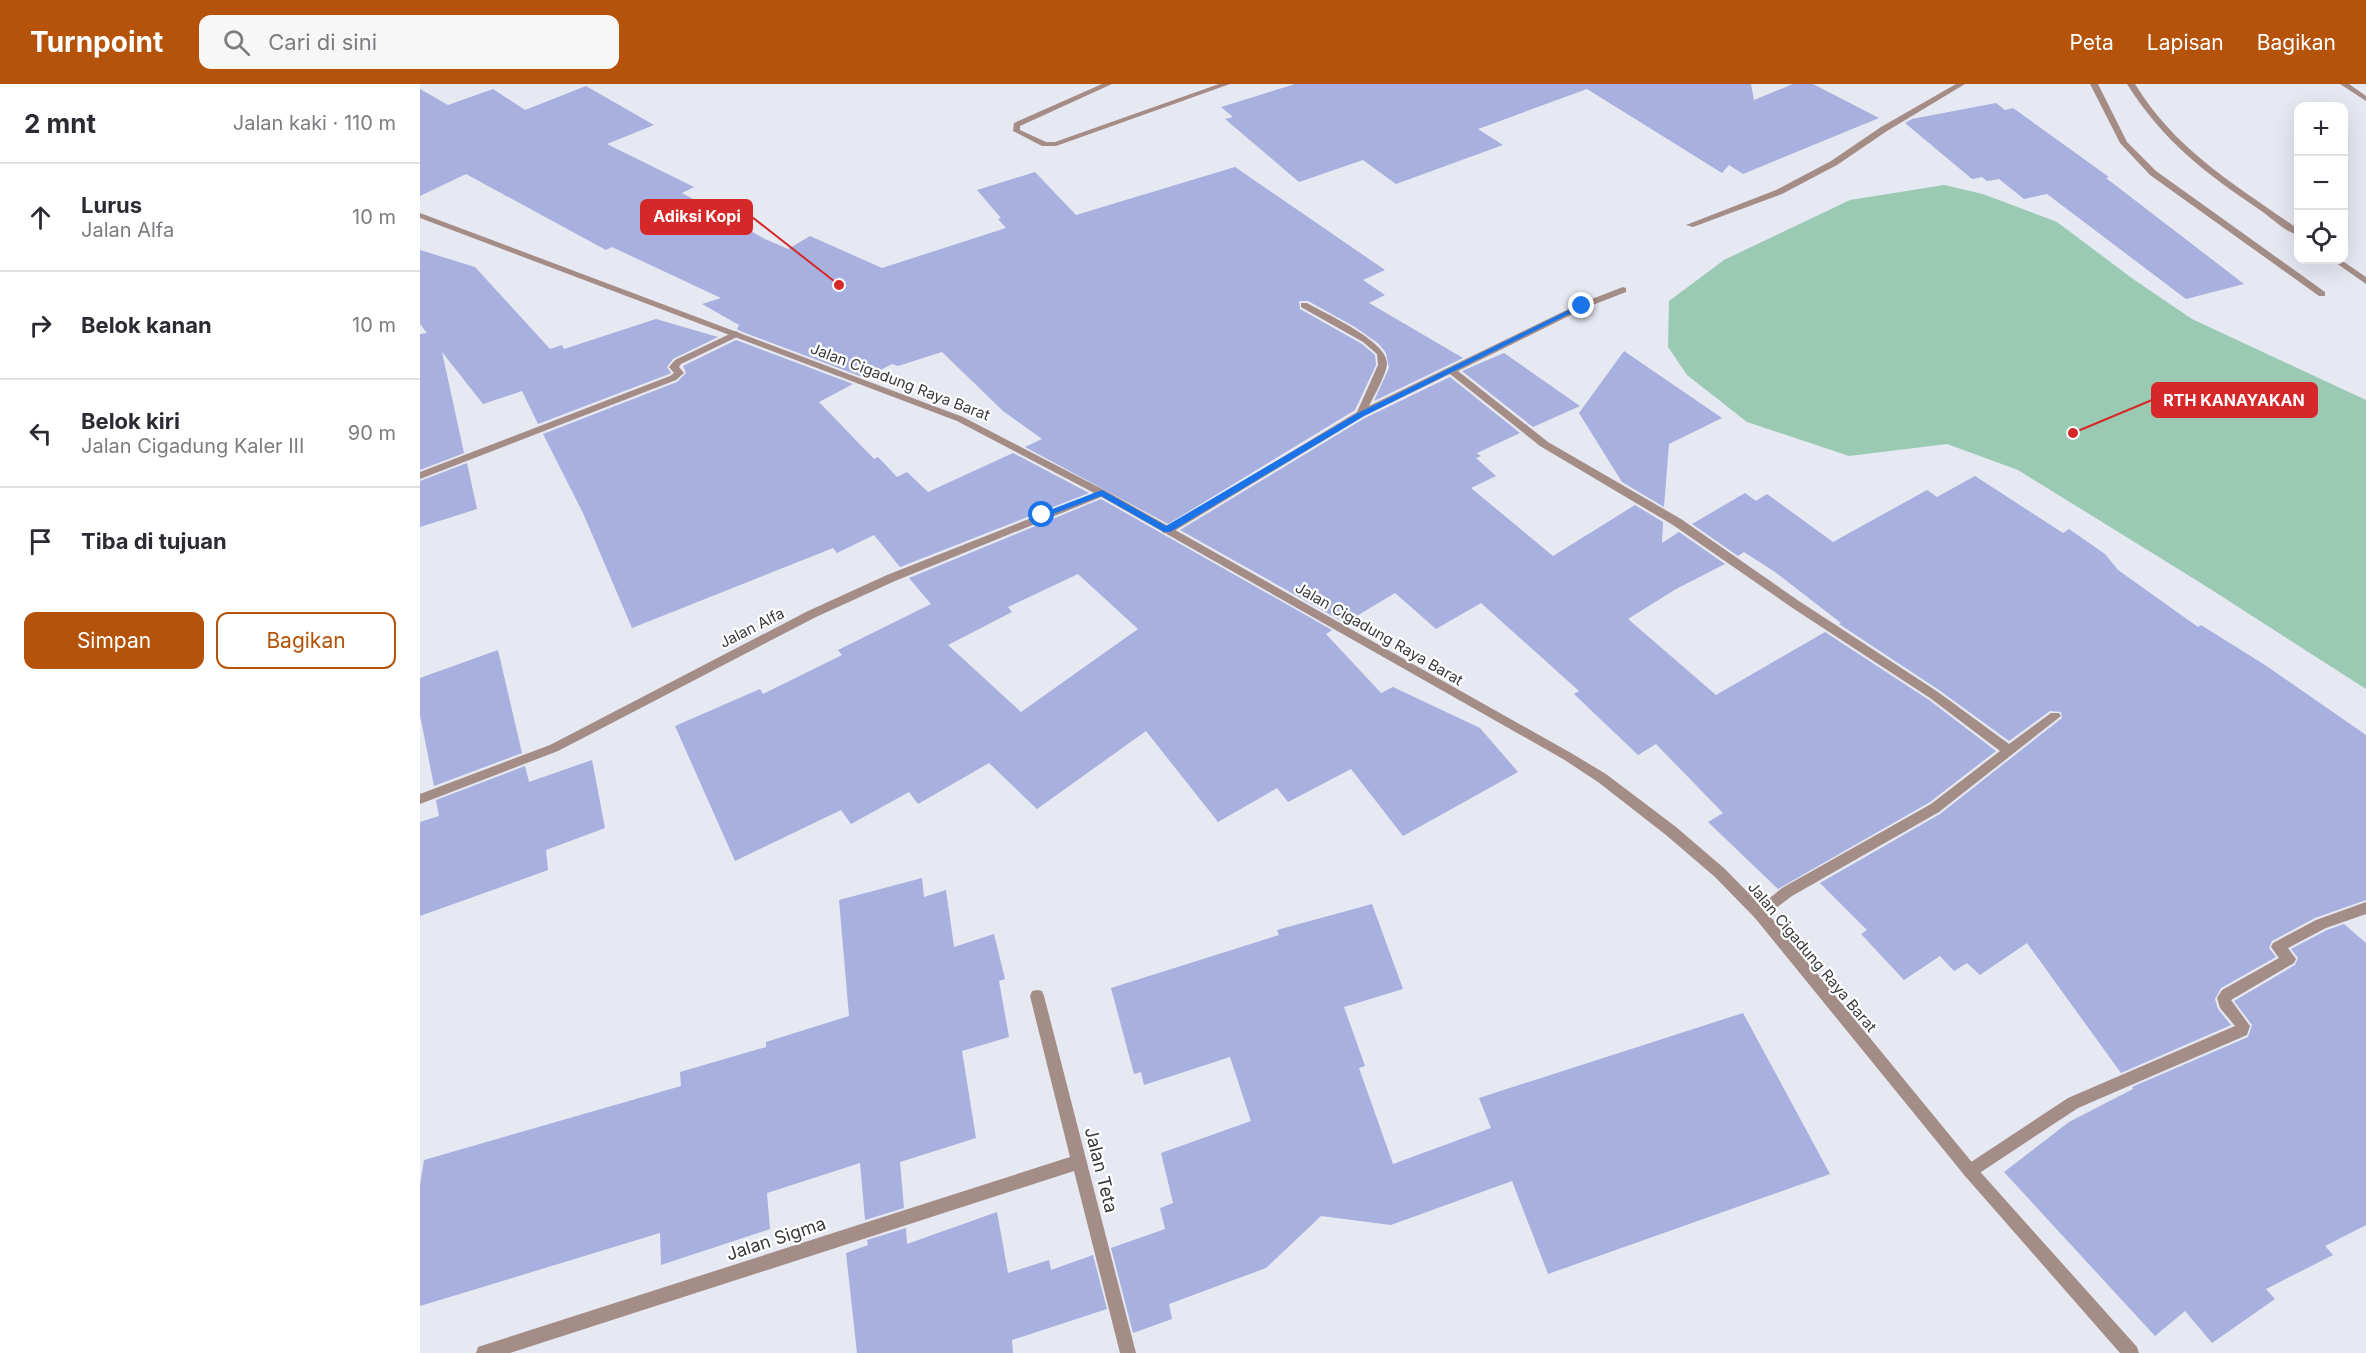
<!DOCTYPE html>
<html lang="id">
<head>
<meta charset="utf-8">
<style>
  body { margin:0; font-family:Inter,sans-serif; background:#f7f7f7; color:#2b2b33 }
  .controls { position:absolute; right:18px; top:18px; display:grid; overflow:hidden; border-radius:12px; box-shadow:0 6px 24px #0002 }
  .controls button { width:54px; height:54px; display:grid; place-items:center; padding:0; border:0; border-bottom:2px solid #e1e1e2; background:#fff; color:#2b2b33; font:30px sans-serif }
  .stop { position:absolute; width:18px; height:18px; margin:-14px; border:4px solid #1a73e8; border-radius:50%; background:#fff }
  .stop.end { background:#1a73e8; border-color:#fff; box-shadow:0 2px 6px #0008 }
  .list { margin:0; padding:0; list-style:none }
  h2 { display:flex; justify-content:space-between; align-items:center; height:78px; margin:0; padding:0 24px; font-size:26px }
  h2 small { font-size:20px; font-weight:400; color:#7c7c81 }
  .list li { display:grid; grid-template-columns:39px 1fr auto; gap:18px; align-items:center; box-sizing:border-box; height:108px; padding:0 24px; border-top:2px solid #e1e1e2 }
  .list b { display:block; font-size:22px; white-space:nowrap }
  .list p { margin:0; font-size:20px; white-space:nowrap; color:#7c7c81 }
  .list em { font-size:20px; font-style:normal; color:#7c7c81 }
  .actions { display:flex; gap:12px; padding:18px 24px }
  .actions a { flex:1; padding:14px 0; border:2px solid #b45309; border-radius:12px; text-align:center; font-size:21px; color:#b45309 }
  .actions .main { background:#b45309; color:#fff }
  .icon { flex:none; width:33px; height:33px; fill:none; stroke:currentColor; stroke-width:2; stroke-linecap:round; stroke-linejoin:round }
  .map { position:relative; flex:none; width:1946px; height:1269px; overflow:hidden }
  header { display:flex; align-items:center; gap:36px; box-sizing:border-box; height:84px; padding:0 30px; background:#b45309; color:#fff }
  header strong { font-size:28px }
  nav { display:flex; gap:33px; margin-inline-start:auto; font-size:21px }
  .search { width:420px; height:54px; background:#f7f7f7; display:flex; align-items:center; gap:15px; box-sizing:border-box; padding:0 21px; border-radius:12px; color:#7c7c81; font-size:22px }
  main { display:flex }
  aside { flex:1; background:#fff }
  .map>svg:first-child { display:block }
</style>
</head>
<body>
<header>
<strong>Turnpoint</strong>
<div class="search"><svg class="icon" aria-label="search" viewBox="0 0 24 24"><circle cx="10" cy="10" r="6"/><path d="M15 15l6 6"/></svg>Cari di sini</div>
<nav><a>Peta</a><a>Lapisan</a><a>Bagikan</a></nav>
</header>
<main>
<aside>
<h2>2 mnt<small>Jalan kaki · 110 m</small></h2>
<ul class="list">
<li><svg class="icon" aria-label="ahead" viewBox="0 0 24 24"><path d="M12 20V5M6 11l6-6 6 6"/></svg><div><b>Lurus</b><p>Jalan Alfa</p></div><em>10 m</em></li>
<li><svg class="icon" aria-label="right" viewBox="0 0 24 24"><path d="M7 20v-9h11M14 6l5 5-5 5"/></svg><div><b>Belok kanan</b></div><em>10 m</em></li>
<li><svg class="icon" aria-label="left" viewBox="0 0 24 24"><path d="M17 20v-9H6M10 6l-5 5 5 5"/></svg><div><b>Belok kiri</b><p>Jalan Cigadung Kaler III</p></div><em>90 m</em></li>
<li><svg class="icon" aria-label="arrive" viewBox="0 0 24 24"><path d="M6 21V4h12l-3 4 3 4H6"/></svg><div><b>Tiba di tujuan</b></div></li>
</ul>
<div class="actions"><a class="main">Simpan</a><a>Bagikan</a></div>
</aside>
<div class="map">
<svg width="1946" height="1269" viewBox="0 0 1946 1269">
  <rect width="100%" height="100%" fill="#e6e8f2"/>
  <polygon fill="#9bcab4" points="1524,101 1563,110 1637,138 1713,195 1772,235 1946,316 1946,605 1784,501 1598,386 1527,360 1429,372 1327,338 1267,291 1248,263 1249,217 1304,176 1430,116"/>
  <g fill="#a7b0de" fill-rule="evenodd">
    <polygon points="875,0 1331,0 1334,16 1373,0 1393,0 1459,34 1323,90 1309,81 1302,89 1167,5 1058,45 1083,61 976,100 943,76 879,98 805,35 813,33 801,23"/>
    <polygon points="166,2 234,41 187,60 274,103 262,109 345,155 368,165 390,152 462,184 586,144 578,135 581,134 557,106 615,88 656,131 815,83 965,186 943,196 965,211 949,219 1043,274 954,317 969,284 966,269 959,260 935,243 888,217 879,217 880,225 942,260 955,271 956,281 935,326 748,440 605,363 622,355 583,327 522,268 478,282 472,280 445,294 320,247 317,245 319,241 282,220 301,214 192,163 186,166 46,90 0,112 0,5 28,21 73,5 105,26"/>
    <polygon points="1576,19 1585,26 1593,24 1689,93 1686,94 1824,200 1766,215 1627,110 1604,115 1579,95 1567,97 1562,93 1552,95 1485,39 1492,35"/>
    <polygon points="0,166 55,183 130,265 142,261 144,265 236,235 298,253 253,275 247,283 251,289 249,290 118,340 102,307 63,320 22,268 44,369 0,386 0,250 7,249 0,240"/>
    <polygon points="316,256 433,300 399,318 454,375 458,373 477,393 487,388 508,408 593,369 669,409 480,483 454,451 417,469 413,464 212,544 163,429 123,350 257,298 266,289 263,282"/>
    <polygon points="1204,267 1302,334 1249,360 1244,423 1202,398 1159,329"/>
    <polygon points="1084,269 1160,322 1113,343 1042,287"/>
    <polygon points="1030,293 1100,349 1057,369 1061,372 1056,374 1076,392 1051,404 1133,472 1215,421 1243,438 1242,459 1259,448 1305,480 1256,505 1208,535 1296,611 1405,548 1509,616 1576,667 1510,718 1358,805 1288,738 1303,729 1236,660 1218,671 1154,610 1159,607 1061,519 1016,545 975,509 925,539 760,446 945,334"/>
    <polygon points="47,379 57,425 0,443 0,397"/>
    <polygon points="1555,392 1643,449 1649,445 1685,470 1698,486 1778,543 1781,541 1845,581 1946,651 1946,816 1895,834 1852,857 1849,864 1856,873 1801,904 1795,915 1798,925 1811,941 1701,989 1607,859 1560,891 1547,879 1534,887 1520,872 1484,896 1441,850 1447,846 1400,799 1520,730 1642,634 1641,628 1630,627 1589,657 1519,606 1419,540 1421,539 1355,488 1324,468 1318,472 1272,440 1325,409 1336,417 1347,410 1413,458 1507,406 1517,413"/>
    <path d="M681,415L912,546L906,550L961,609L973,603L1060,644L1098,688L983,752L931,685L868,718L857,704L798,738L726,647L617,725L569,679L498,720L489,708L431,740L421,726L315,777L255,642L340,605L343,610L422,571L418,566L511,520L489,494ZM658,490L718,545L601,628L528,561L592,528L588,523Z"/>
    <polygon points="78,566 102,669 14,702 0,631 0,594"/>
    <polygon points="172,676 185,744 126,766 128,786 0,832 0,738 19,732 16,716 105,682 109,698"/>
    <polygon points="502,794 504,813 526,806 534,863 574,850 585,895 579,897 589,953 542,967 556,1054 480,1078 484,1124 445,1136 440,1079 347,1109 350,1145 241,1181 240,1149 0,1222 0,1101 4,1076 261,1002 260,988 346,963 346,958 429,932 419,816"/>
    <polygon points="952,820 983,905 924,923 945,982 939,984 973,1080 1071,1044 1059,1014 1323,929 1410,1090 1128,1190 1092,1097 971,1141 901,1132 846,1184 749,1220 752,1235 713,1249 691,1164 745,1145 740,1124 753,1119 741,1069 831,1037 810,973 724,1001 721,988 714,990 691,904 859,851 857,846"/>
    <polygon points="1924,840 1946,859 1946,1141 1905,1162 1913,1171 1846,1205 1855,1215 1792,1259 1765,1227 1735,1252 1584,1088 1649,1038 1713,1005 1712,1003 1828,953 1832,941 1814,917 1875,881 1878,874 1871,865 1907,846"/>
    <polygon points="577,1128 588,1189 629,1176 631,1186 673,1171 687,1225 592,1256 593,1269 437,1269 426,1169 448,1161 447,1156 486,1144 487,1160"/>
  </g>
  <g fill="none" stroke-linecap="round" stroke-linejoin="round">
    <g fill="#a48d86" fill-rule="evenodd">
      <polygon points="1536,0 1545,0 1467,47 1417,81 1362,110 1273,143 1266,141 1356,106 1411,77 1461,43"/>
      <polygon points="1670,0 1678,0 1707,58 1736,87 1905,208 1905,212 1899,212 1730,91 1700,59"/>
      <path d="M1707,0H1715C1756,67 1816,101 1878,145V151C1865,148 1852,134 1840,126C1785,89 1743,57 1707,0Z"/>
      <polygon points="1912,176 1921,176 1946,193 1946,200"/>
    </g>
    <g fill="#a48d86" fill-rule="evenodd">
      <polygon points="682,0 692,0 600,42 600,46 626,58 635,58 799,0 810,0 636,62 622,62 593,47 594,39"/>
      <polygon points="1920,0 1929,0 1946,12 1946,17"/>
      <path d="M1203,203L1206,204V208L1165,224L1038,287L1128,358L1261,435L1379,517L1518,608L1589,660L1631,629H1639L1641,632L1519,728L1372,812L1340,836L1335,834L1333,830L1335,826L1362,804L1511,720L1580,667L1510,614L1371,523L1253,441L1120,362L1030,290L944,332L751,449H743L742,446L937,328L958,281L957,270L943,258L881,223V219H887C906,230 967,257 967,279C967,289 954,312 949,322L1159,220Z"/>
      <polygon points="316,247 321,250 319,252 261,280 259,283 264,289 256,296 0,395 0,388 250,292 254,289 249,283 255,276"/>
      <polygon points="682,406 687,409 686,411 475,497 396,533 138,667 0,720 0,710 130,661 388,527 467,491"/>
      <polygon points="1946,818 1946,830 1906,844 1868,864 1876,875 1874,879 1811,916 1830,942 1827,951 1658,1024 1555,1092 1550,1095 1545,1092 1542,1087 1545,1082 1648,1014 1815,942 1800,924 1797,914 1802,906 1859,874 1851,863 1853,859 1896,836"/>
      <polygon points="617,906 622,907 624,912 716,1269 700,1269 654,1087 90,1269 56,1269 58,1263 64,1261 650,1073 610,912 612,907"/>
    </g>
    <polygon fill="#a48d86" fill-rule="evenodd" points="0,129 543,333 686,407 1151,669 1186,690 1256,743 1305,785 1345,826 1555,1082 1717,1263 1719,1269 1700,1269 1545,1092 1335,834 1295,793 1246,751 1178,698 1143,675 678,411 537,337 0,134"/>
  </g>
  <polygon fill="#1a73e8" points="1159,221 1165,222 944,332 750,448 744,448 681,412 625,433 617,431 682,406 746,442 938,329"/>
  <g text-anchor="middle" stroke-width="4.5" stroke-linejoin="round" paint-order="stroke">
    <g font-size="15" fill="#393a3e" stroke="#fff">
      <text transform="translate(480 298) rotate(21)" y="5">Jalan Cigadung Raya Barat</text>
      <text transform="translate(332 544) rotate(-27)" y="5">Jalan Alfa</text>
      <text transform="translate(959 550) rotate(30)" y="5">Jalan Cigadung Raya Barat</text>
      <text transform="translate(1392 873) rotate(50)" y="5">Jalan Cigadung Raya Barat</text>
    </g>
    <g font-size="18" fill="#393a3e" stroke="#fff">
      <text transform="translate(681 1086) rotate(76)" y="6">Jalan Teta</text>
      <text transform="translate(356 1155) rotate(-18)" y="6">Jalan Sigma</text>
    </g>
  </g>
  <path fill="none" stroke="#d62828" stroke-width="2" d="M419 201L332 133M1653 349L1732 316"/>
  <g fill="#d62828" stroke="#fff" stroke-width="2">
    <circle cx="419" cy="201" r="6"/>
    <circle cx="1653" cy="349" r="6"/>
  </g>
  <g fill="#d62828" stroke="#d62828" stroke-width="2">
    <rect x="221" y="116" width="111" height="34" rx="6"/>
    <rect x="1732" y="299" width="165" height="34" rx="6"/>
  </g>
  <g font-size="16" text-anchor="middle" font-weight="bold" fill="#fff">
    <text x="277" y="138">Adiksi Kopi</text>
    <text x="1814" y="322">RTH KANAYAKAN</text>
  </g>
</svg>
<div class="controls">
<button>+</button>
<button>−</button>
<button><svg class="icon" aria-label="locate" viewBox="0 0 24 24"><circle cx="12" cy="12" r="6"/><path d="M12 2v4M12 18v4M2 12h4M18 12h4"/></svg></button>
</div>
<div class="stop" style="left:622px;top:431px"></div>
<div class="stop end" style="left:1162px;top:222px"></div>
</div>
</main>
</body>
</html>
